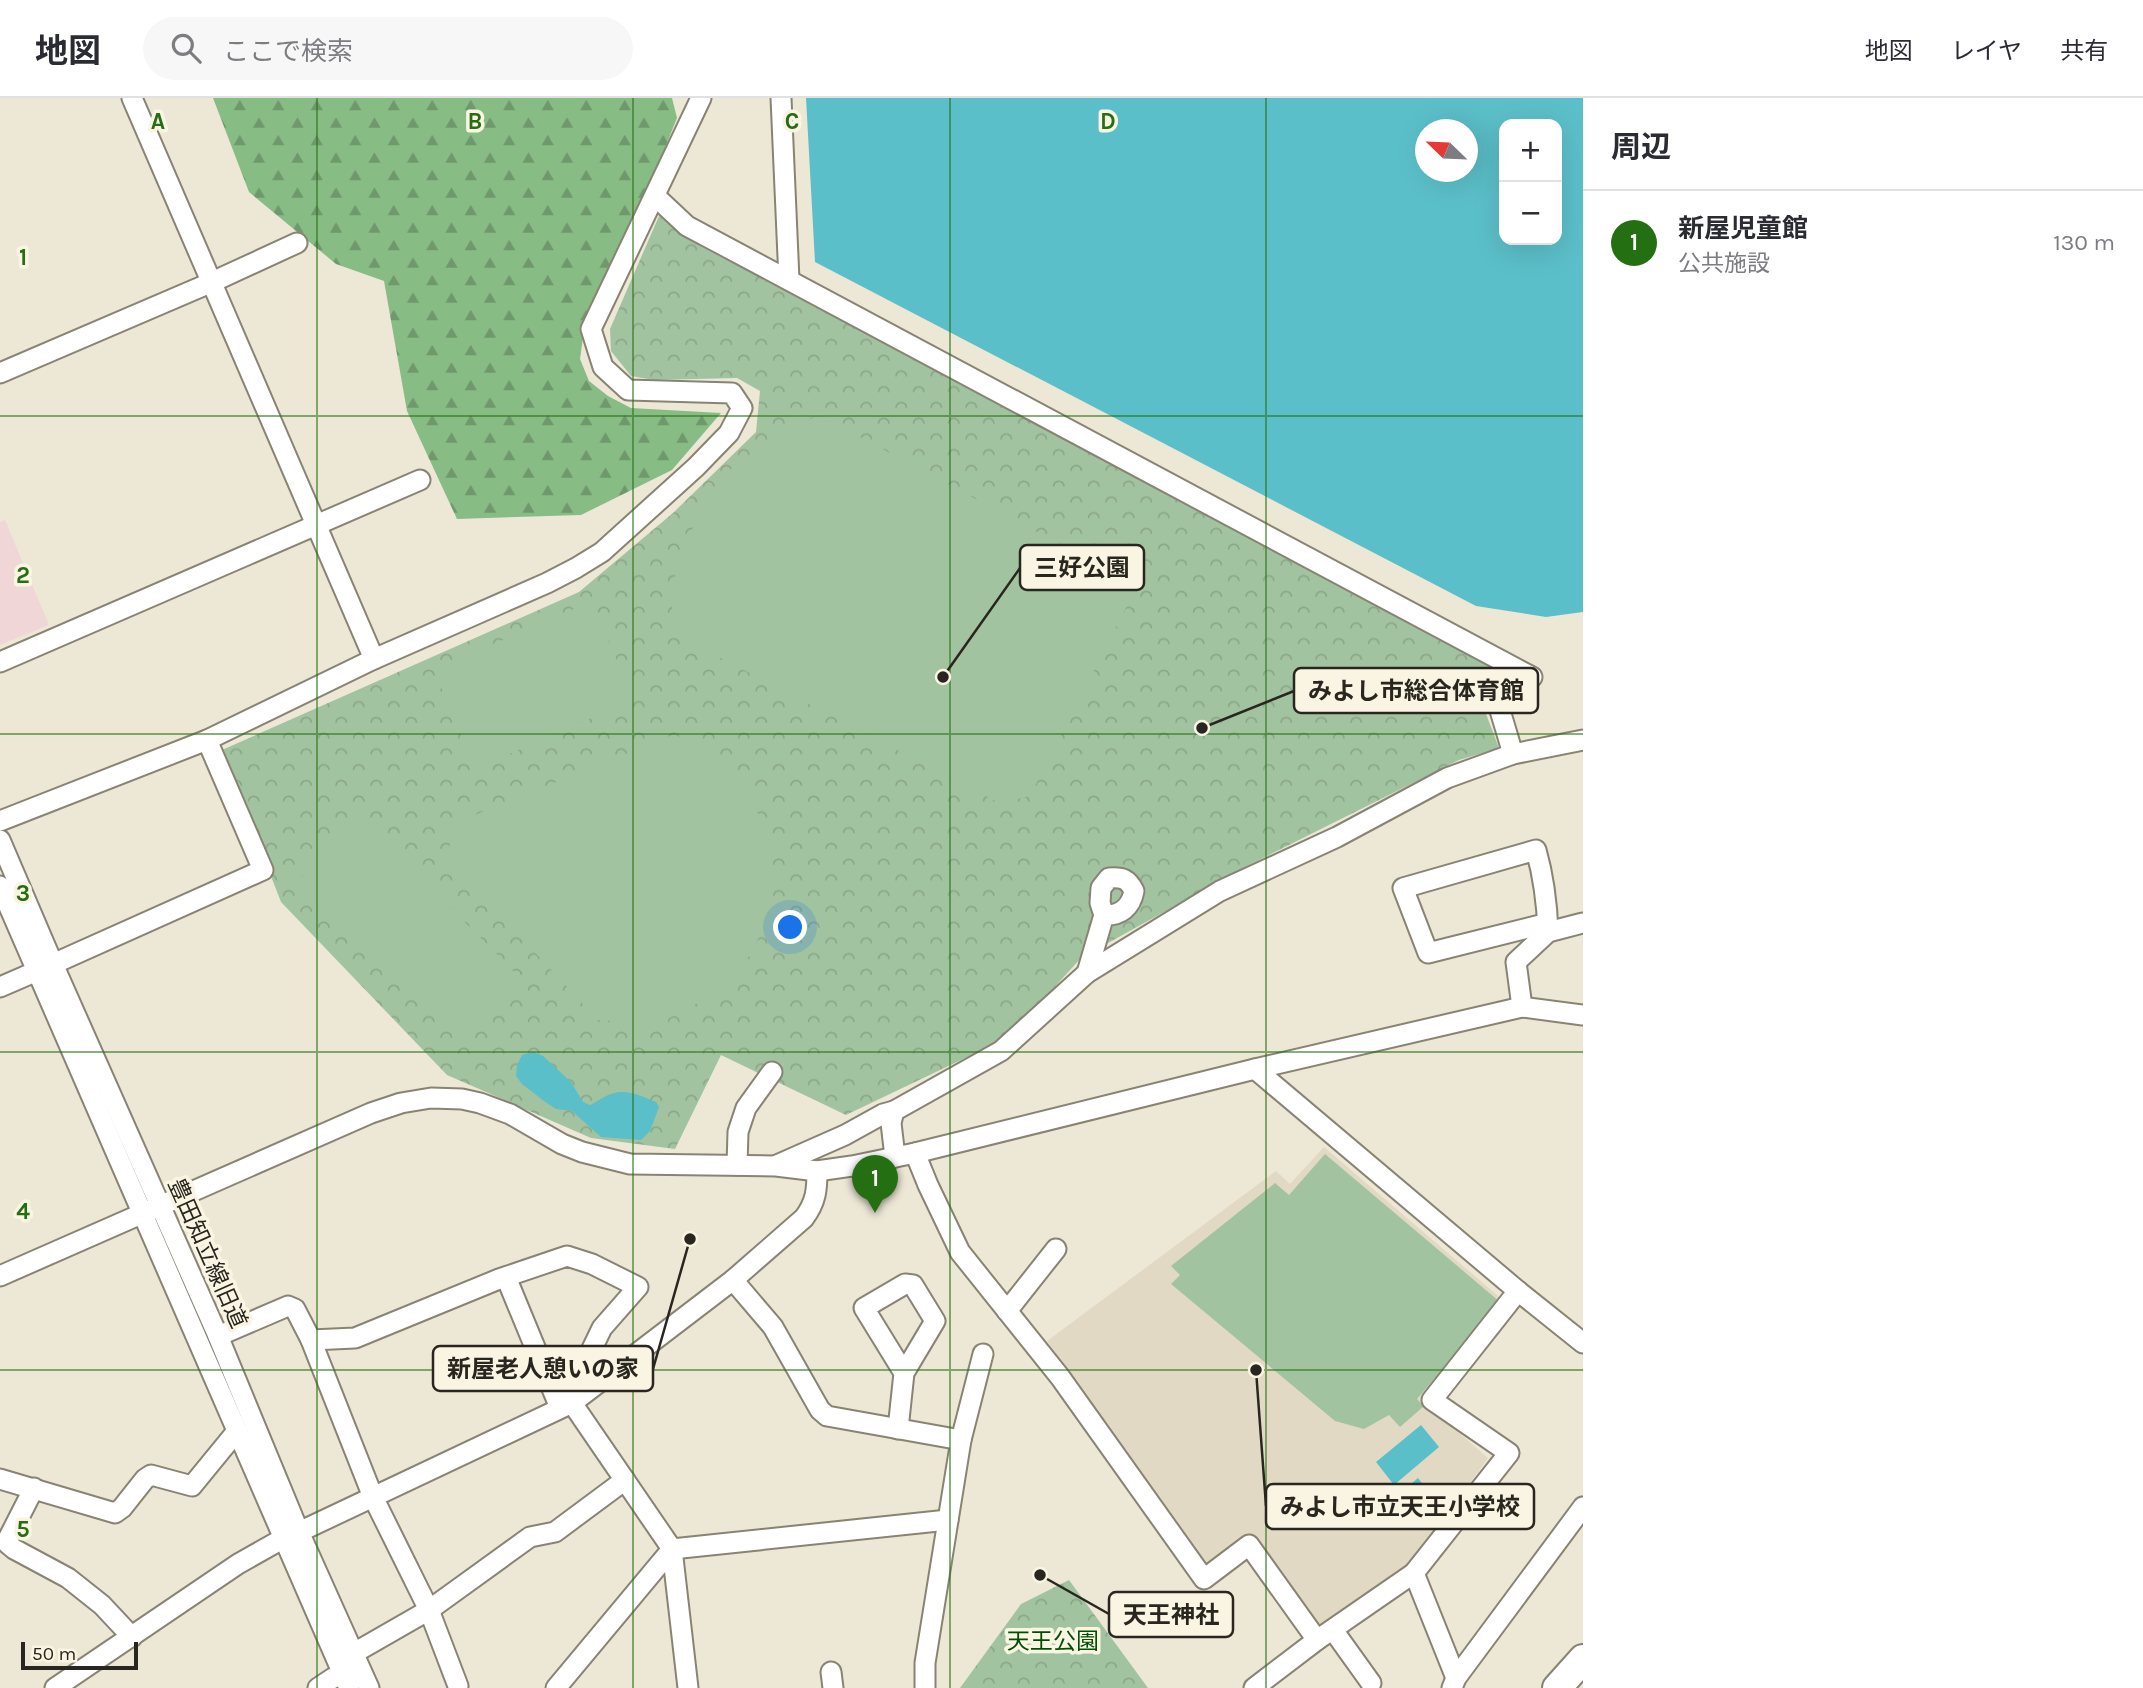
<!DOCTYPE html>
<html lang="ja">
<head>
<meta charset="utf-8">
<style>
  body { margin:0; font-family:Karla,"Noto Sans JP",sans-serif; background:#f7f7f7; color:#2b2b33 }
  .controls { position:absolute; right:21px; top:21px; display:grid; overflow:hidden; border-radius:14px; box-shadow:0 7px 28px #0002 }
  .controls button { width:63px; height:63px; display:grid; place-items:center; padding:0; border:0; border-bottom:2px solid #e1e1e2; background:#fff; color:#2b2b33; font:35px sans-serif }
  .compass { position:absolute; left:1415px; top:21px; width:63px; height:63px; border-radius:50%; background:#fff; box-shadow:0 7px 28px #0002; rotate:293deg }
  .scale { position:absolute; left:21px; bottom:18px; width:117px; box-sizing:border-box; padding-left:7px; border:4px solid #28261f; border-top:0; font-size:19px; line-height:24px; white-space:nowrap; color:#28261f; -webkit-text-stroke:5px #faf4e3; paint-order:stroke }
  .you { position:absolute; left:791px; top:830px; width:24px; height:24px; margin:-18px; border:5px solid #fff; border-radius:50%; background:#1a73e8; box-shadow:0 0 0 10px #1a73e833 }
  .badge { display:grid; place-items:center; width:46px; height:46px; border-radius:50%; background:#246f11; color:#fff; font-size:23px; font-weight:700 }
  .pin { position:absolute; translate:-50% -58px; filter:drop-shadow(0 2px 4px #0008) }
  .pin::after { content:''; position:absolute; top:37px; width:24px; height:21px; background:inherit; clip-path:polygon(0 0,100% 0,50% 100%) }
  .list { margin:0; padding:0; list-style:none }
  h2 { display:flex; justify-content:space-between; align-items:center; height:91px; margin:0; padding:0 28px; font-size:30px }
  h2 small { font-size:23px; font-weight:400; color:#7c7c81 }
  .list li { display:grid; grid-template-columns:46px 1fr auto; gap:21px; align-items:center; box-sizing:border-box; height:105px; padding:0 28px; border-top:2px solid #e1e1e2 }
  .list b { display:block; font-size:26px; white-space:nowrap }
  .list p { margin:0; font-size:23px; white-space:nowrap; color:#7c7c81 }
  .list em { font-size:23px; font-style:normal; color:#7c7c81 }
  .icon { flex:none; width:38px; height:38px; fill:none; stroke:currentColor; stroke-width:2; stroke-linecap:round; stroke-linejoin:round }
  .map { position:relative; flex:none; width:1583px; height:1590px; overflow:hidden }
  header { display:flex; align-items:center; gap:42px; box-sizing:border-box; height:98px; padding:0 35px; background:#fff; border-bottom:2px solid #e1e1e2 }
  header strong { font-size:33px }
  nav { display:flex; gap:38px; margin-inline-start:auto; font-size:24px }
  .search { width:490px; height:63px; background:#f7f7f7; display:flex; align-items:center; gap:18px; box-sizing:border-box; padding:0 24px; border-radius:38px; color:#7c7c81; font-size:26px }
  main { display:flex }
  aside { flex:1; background:#fff }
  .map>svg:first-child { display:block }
</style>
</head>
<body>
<header>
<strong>地図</strong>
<div class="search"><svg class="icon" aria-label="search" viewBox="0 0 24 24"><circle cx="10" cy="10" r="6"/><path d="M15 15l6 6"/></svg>ここで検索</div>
<nav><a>地図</a><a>レイヤ</a><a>共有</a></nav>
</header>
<main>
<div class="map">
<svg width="1583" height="1590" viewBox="0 0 1583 1590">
  <defs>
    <pattern id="forest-firs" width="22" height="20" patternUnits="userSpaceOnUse" patternTransform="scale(1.75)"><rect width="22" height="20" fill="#88bc85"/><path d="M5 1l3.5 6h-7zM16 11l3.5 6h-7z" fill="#6f996c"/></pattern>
    <pattern id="park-crowns" width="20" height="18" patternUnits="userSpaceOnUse" patternTransform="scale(1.75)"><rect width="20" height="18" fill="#a2c3a0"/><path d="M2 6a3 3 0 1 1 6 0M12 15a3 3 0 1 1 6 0" fill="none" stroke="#8ca789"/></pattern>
  </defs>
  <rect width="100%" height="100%" fill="#ede7d6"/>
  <polygon fill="#f1d6d7" points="5,422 49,527 0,547 0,424"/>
  <polygon fill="#e2d9c4" points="1324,1049 1504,1203 1420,1301 1488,1360 1414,1462 1320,1534 1250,1441 1205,1477 1047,1243 1276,1073 1290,1086"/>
  <polygon fill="url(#forest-firs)" points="213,0 672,0 677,20 637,119 584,232 580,261 589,283 608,298 631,310 721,315 672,372 581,417 457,421 407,313 384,183 336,166 249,94"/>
  <g fill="url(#park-crowns)">
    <polygon points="659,118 702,149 1498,571 1502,588 1483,608 1499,650 1459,662 1247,768 1081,860 1009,939 846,1017 721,957 675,1051 591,1040 447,977 281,804 222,652 579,494 673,415 756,334 760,293 737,280 654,282 631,278 611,253 610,231"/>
    <polygon points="1069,1482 1148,1590 960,1590 1021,1506"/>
  </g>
  <g fill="#a2c3a0">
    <polygon points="819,317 1123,480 1127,508 1030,698 999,705 673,535 671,489 694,427 733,368 781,335"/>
    <polygon points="592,503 633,602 475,671 434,572"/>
    <polygon points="675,636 740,680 766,732 774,793 755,850 726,890 658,926 598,922 447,760 455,725"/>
    <polygon points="360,718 525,885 464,946 298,782"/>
    <polygon points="1325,1056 1500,1204 1417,1301 1424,1308 1400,1329 1389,1317 1364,1331 1335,1323 1171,1186 1180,1177 1171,1168 1275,1085 1289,1097"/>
  </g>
  <g fill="#5bbfc9" fill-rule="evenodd">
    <path d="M806,0H1583V514L1546,519L1476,508L815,164ZM1557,26V142H1504V26ZM1426,32H1468V74H1426Z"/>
    <path d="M533,954L543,958L571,984L583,1004L590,1007C597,1004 604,998 611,996C625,990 643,998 656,1004L659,1009L650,1033L641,1042L601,1039L572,1013L556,1011L544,1003L522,986L516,978L517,967L522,957Z"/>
    <polygon points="1421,1327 1439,1349 1394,1387 1376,1364"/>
    <polygon points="1418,1380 1431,1397 1414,1411 1400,1395"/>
  </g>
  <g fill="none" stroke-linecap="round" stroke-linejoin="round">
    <defs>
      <g id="minor">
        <polyline points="132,0 374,561"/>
        <polyline points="781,0 789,182"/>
        <polyline points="655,98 687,128 1532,579 1499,609 1513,656"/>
        <polyline points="0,275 210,185 297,145"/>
        <polyline points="0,564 420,382"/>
        <polyline points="0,723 207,642 374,561 547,485 576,470 602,454 696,369 729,335 742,310 732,295 628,292 603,269 591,231 701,0"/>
        <polyline points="0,742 53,866 218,1238 299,1434 369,1590"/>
        <polyline points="0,788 349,1590"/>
        <path d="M1548,825L1428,855L1403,790L1536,752C1544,780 1547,806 1548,834"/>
        <polyline points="53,866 263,772 207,642"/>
        <path d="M1087,875L1104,817L1100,805L1101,790L1109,780C1123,779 1128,781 1134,793C1131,809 1121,818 1104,817"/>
        <polyline points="0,889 37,873"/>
        <polyline points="1522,909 1516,864 1548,834 1583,825"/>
        <polyline points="1255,971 1518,1193 1583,1245"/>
        <polyline points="915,1055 928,1087 960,1154 1060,1279 1204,1481 1249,1447 1317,1542"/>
        <polyline points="895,1059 891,1025 894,1013 1001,953 1087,875 1220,793 1337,739 1447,680 1513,656 1583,642"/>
        <polyline points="737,1067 738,1034 746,1010 772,974"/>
        <polyline points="777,1067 845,1037 883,1016 894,1013"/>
        <polyline points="0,1178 371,1015 401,1005 431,1000 462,1001 480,1005 510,1016 562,1046 582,1054 630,1066 776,1068 817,1073 852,1068 915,1055 1255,971 1522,909 1583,917"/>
        <polyline points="506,1179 560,1310"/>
        <polyline points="733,1182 773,1229 820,1312 827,1318 961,1342"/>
        <polyline points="1007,1213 1056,1151"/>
        <polyline points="218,1238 288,1208 295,1211 311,1242 355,1240 499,1181 567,1158 592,1166 638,1189 602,1230 565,1307"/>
        <polyline points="311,1242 373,1399 429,1512 458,1588"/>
        <polyline points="572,1305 672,1451 688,1590"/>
        <polyline points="898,1331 904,1275 935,1223 913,1187 905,1186 864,1210 904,1275"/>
        <polyline points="0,1381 115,1415 122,1410 145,1381 151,1377 192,1388 237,1333"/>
        <polyline points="34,1390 8,1441 8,1446 14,1451 68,1480 102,1507 132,1539"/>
        <path d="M299,1434L572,1305L733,1182L804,1120C816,1104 817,1092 817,1073"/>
        <polyline points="1414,1475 1456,1580"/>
        <polyline points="1333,1532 1371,1585"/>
        <polyline points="354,1555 429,1512 530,1439 555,1434 625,1382"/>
        <polyline points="831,1574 833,1590"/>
        <polyline points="55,1590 238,1466 284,1440"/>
        <polyline points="318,1590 333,1580 344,1576"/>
        <polyline points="556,1590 672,1451 948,1422"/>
        <polyline points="925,1590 925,1565 961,1342 983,1256"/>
        <polyline points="1254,1590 1317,1542 1414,1475 1509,1355 1432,1302 1518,1193"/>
        <polyline points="1452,1590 1456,1580 1583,1409"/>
      </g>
      <polyline id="highway" points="1557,1590 1583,1561"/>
    </defs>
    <use href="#minor" stroke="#888373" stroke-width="23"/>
    <use href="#highway" stroke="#888373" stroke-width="32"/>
    <use href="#minor" stroke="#fff" stroke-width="19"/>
    <use href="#highway" stroke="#fff" stroke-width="28"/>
  </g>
  <path fill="none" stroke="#246f11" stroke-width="2" stroke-opacity="0.55" d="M317,0V1590M633,0V1590M950,0V1590M1266,0V1590M0,318H1583M0,636H1583M0,954H1583M0,1272H1583"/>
  <g text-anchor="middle" stroke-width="7" stroke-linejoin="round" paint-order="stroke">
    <g font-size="23" fill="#28261f" stroke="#faf4e3">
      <text transform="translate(208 1155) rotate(66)" y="8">豊田知立線旧道</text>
    </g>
    <g font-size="23" fill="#004e03" stroke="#faf4e3">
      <text x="1053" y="1551">天王公園</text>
    </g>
  </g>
  <g font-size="23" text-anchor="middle" font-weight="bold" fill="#246f11" stroke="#faf4e3" stroke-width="7" stroke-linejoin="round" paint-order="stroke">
    <text x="158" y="31">A</text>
    <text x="475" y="31">B</text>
    <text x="792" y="31">C</text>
    <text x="1108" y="31">D</text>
    <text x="23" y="167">1</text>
    <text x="23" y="485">2</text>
    <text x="23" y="803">3</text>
    <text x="23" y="1121">4</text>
    <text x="23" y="1439">5</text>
  </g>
  <path fill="none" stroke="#28261f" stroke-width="2.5" d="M943 579L1020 470M1202 630L1294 593M690 1141L653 1271M1256 1272L1266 1408M1040 1477L1109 1516"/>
  <g fill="#28261f" stroke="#faf4e3" stroke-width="2.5">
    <circle cx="943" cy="579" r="7"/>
    <circle cx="1202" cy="630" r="7"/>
    <circle cx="690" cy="1141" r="7"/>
    <circle cx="1256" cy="1272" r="7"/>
    <circle cx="1040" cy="1477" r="7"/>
  </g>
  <g fill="#faf4e3" stroke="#28261f" stroke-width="2.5">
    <rect x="1020" y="447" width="124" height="45" rx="7"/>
    <rect x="1294" y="570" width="244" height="45" rx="7"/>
    <rect x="433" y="1248" width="220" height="45" rx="7"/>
    <rect x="1266" y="1386" width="268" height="45" rx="7"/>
    <rect x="1109" y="1494" width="124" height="45" rx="7"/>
  </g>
  <g font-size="24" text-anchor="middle" font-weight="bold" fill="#28261f">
    <text x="1082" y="478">三好公園</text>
    <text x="1416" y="601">みよし市総合体育館</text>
    <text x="543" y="1279">新屋老人憩いの家</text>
    <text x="1400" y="1417">みよし市立天王小学校</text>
    <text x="1171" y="1525">天王神社</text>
  </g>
</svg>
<div class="controls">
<button>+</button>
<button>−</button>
</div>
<svg class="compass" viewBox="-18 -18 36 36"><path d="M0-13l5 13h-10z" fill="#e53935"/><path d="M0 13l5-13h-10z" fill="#7c7c81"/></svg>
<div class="scale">50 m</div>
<div class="you"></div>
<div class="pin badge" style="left:875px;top:1115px">1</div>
</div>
<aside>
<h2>周辺<small></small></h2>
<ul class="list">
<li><span class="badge">1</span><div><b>新屋児童館</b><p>公共施設</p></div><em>130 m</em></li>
</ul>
</aside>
</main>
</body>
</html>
